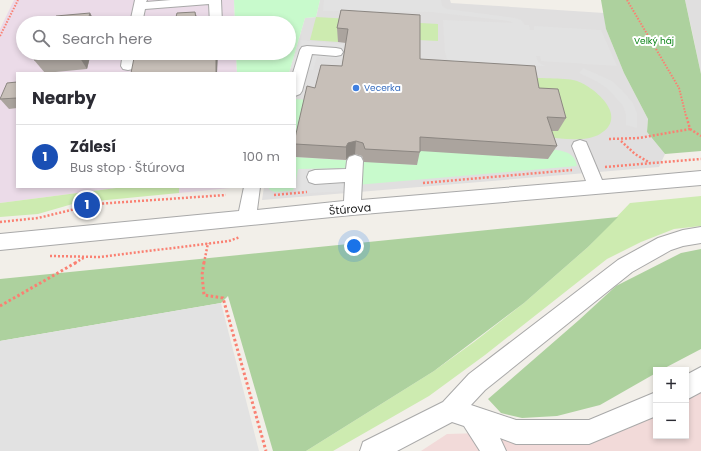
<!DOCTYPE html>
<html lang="en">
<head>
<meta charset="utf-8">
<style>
  body { margin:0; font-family:Poppins,sans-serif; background:#f7f7f7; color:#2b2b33 }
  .controls { position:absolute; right:12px; bottom:12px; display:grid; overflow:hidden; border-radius:0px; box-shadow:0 2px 6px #0003 }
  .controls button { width:36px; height:36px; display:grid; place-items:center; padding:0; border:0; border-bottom:1px solid #e1e1e2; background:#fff; color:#2b2b33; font:20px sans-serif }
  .you { position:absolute; left:354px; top:246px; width:14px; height:14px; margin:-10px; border:3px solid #fff; border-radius:50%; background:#1a73e8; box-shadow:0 0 0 6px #1a73e833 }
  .badge { display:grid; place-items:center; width:26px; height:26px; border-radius:50%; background:#d40000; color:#fff; font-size:13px; font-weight:700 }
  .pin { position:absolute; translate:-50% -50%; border:2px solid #fff; box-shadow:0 1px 4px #0006 }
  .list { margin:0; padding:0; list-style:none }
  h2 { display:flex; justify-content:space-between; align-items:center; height:52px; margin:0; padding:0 16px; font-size:17px }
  h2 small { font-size:13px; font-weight:400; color:#7c7c81 }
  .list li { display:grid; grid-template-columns:26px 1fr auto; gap:12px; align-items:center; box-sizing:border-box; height:64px; padding:0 16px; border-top:1px solid #e1e1e2 }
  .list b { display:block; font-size:15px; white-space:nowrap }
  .list p { margin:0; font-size:13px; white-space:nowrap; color:#7c7c81 }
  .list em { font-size:13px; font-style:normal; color:#7c7c81 }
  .icon { flex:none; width:22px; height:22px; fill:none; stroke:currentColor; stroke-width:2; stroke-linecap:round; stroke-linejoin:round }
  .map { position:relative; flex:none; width:701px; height:451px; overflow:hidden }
  .search { position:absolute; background:#fff; box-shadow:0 2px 6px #0003; left:16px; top:16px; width:280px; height:44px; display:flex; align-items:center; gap:10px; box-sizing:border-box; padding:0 14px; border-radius:22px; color:#7c7c81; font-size:15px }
  .panel { position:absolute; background:#fff; box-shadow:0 2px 6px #0003; left:16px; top:72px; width:280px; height:116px; border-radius:0px }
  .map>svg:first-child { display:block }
</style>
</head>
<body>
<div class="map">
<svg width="701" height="451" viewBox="0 0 701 451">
  <rect width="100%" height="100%" fill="#f2efe9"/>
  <g fill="#e0dfdf">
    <polygon points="320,0 450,0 451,3 604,13 606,29 624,73 648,119 647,132 665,154 659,167 262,200 264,187 295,187 295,73 289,73 305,18 316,17"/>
    <polygon points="685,0 701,0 701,74 692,31"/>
  </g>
  <polygon fill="#f2dad9" points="701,387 701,451 421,451 447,434 628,429 656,413 656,436 686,436 686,396"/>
  <g fill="#ebdbe8">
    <polygon points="14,0 234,0 235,23 23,23 23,53 236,53 237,73 17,73 17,187 124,187 0,203 0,29"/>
    <polygon points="179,187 240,187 179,193"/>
  </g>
  <g fill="#cdebb0">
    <polygon points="316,17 438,24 438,41 418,40 341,25 338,42 310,40"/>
    <path d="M528,78C539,78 569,78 577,81C596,88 629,117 600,134C584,143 560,138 542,137Z"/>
    <polygon points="124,187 179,187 179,193 76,203 38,214 0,217 0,203"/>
    <polygon points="701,196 701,226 674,229 641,242 607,259 485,355 429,396 333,451 306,451 434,371 474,342 524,303 588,247 630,203"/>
  </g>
  <g fill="#add19e">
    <polygon points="601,0 685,0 701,74 701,151 665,154 647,132 648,119 624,73 606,29"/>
    <polygon points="618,217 588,247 524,303 434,371 306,451 273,451 228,296 221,303 0,341 0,279"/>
    <polygon points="701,249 701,349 661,370 656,370 656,373 600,405 557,416 522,418 501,413 488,399 579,320 616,286 681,253"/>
  </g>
  <g fill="#c8facc">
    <polygon points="234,0 320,0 316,17 305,18 289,73 237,73 236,53 289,53 289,23 235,23"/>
    <path d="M295,99L308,100L296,157L417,165V150L548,159L545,149C558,150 575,150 577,166L275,192L270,190L268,187H295Z"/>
  </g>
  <g fill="#e2e2e2">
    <polygon points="324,0 441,0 442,6 447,9 515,18 521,20 525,25 529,25 530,30 534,30 534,26 601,30 617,66 541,61 540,56 536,56 538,62 545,66 454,62 447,59 445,52 443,20 514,23 509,21 432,12 323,11"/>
    <polygon points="300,40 343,44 344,59 317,57 313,70 291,68"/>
    <polygon points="583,68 612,81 622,90 633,103 637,113 637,128 626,125 626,114 623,106 608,89 596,81 579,73"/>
    <polygon points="349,168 348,191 292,194 294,187 295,187 298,169"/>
    <polygon points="221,303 259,451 0,451 0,341"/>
  </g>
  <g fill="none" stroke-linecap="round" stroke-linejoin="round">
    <defs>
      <g id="minor">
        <polygon points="135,0 147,0 146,2 171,0 221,0 222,23 210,23 209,4 145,9 142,23 130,23"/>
        <polygon points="307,46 336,48 341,49 343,52 341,55 336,56 312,54 302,91 300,94 295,96 295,73 293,73 300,50 302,47"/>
        <polygon points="123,53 137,53 135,66 133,69 128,70 123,69 121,66"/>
        <polygon points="580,140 586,142 602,180 701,171 701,185 352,215 0,250 0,234 239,211 244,187 260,187 257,210 344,201 345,182 315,184 309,182 307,177 309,172 315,170 346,169 347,161 349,157 355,155 361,157 363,161 361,200 586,181 572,146 574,142"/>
        <polygon points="701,227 701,243 683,246 671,250 632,272 485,390 471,405 516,420 589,420 656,392 656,416 589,444 516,444 500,438 506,451 480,451 464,426 452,422 397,451 360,451 363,442 443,402 469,374 618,260 658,238 683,230"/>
        <polygon points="701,367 701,392 686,400 686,375"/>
      </g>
    </defs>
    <use href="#minor" stroke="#a9a9a9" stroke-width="2"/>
    <g stroke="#fa8072" stroke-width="2" stroke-dasharray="1.5 1.5" stroke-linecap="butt">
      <polyline points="627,0 679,88 686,116"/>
      <polyline points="0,36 18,0"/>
    </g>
    <g stroke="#fa8072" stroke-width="2.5" stroke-dasharray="2 2" stroke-linecap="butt">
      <polyline points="690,129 701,136"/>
      <polyline points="609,139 639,138 690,129 686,115"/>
      <polyline points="621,141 635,154 650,163"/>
      <polyline points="605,167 701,159"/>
      <polyline points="423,183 572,170"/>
      <polyline points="274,195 307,192"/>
      <polyline points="0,222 38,218 96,204 226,195"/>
      <polyline points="50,256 100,257 229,241 240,237"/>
      <polyline points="75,263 85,257"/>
      <polyline points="204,263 208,243"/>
    </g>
    <g stroke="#fa8072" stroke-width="3" stroke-dasharray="2.5 2.5" stroke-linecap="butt">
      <polyline points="204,262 202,275 204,295 223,298 266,451"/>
      <polyline points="0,306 77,262"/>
    </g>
    <use href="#minor" fill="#fff" fill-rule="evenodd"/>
  </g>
  <g fill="#aba49e">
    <polygon points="341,10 420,59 539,88 566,118 558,131 551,131 557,146 548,159 420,151 417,165 364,162 362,156 355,154 349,156 346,160 296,157 295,151 295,138 315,88 342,66 346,43 338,42 337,28"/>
    <polygon points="91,53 87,69 45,73 34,60"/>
    <polygon points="17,82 17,108 9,109 0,99"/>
  </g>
  <g fill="#8b8681">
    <polygon points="195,12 197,17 197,23 196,19"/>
    <polygon points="90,13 96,23 87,23"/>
    <polygon points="78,53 91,53 87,69 78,55"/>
    <polygon points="216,53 217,53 218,55 217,73 216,73"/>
    <polygon points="356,141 355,154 349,156 346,160 346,147 348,143"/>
  </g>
  <g fill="#c7bfb8" stroke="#8b8681">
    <polygon points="341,10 420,15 420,59 535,66 539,88 558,89 566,118 547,117 557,146 420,137 420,152 365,149 363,143 356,141 348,143 346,147 295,144 295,138 307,86 315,88 321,65 342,66 348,29 337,28"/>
    <polygon points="195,12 196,19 204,19 204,23 153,23 154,20 176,17 177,13"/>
    <polygon points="90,13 87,23 48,23 49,21 54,20 56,16"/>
    <polygon points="37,53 78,53 78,55 34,60"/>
    <polygon points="149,53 216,53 216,73 131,73 134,58 148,57"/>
    <polygon points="17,82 17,98 0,99 7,83"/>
  </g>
  <circle fill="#3f7fe0" stroke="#fff" stroke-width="1.5" cx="356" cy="88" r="4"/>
  <g text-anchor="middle" stroke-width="4" stroke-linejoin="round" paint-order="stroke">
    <g font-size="9" fill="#0c8416" stroke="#fff">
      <text x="654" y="44">Velký háj</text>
    </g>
    <g font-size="9" fill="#366cbe" stroke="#fff" text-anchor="start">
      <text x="364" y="91">Vecerka</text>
    </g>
    <g font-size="11" fill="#222" stroke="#fff">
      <text transform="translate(350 209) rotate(-5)" y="4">Štúrova</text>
    </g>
  </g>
</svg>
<div class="controls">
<button>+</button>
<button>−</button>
</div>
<div class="you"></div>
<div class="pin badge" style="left:87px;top:205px;background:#1a4fb4">1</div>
<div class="search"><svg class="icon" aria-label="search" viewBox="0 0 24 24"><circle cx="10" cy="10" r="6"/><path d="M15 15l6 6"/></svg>Search here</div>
<section class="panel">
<h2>Nearby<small></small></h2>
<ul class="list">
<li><span class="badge" style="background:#1a4fb4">1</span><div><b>Zálesí</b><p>Bus stop · Štúrova</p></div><em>100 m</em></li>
</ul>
</section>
</div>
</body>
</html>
